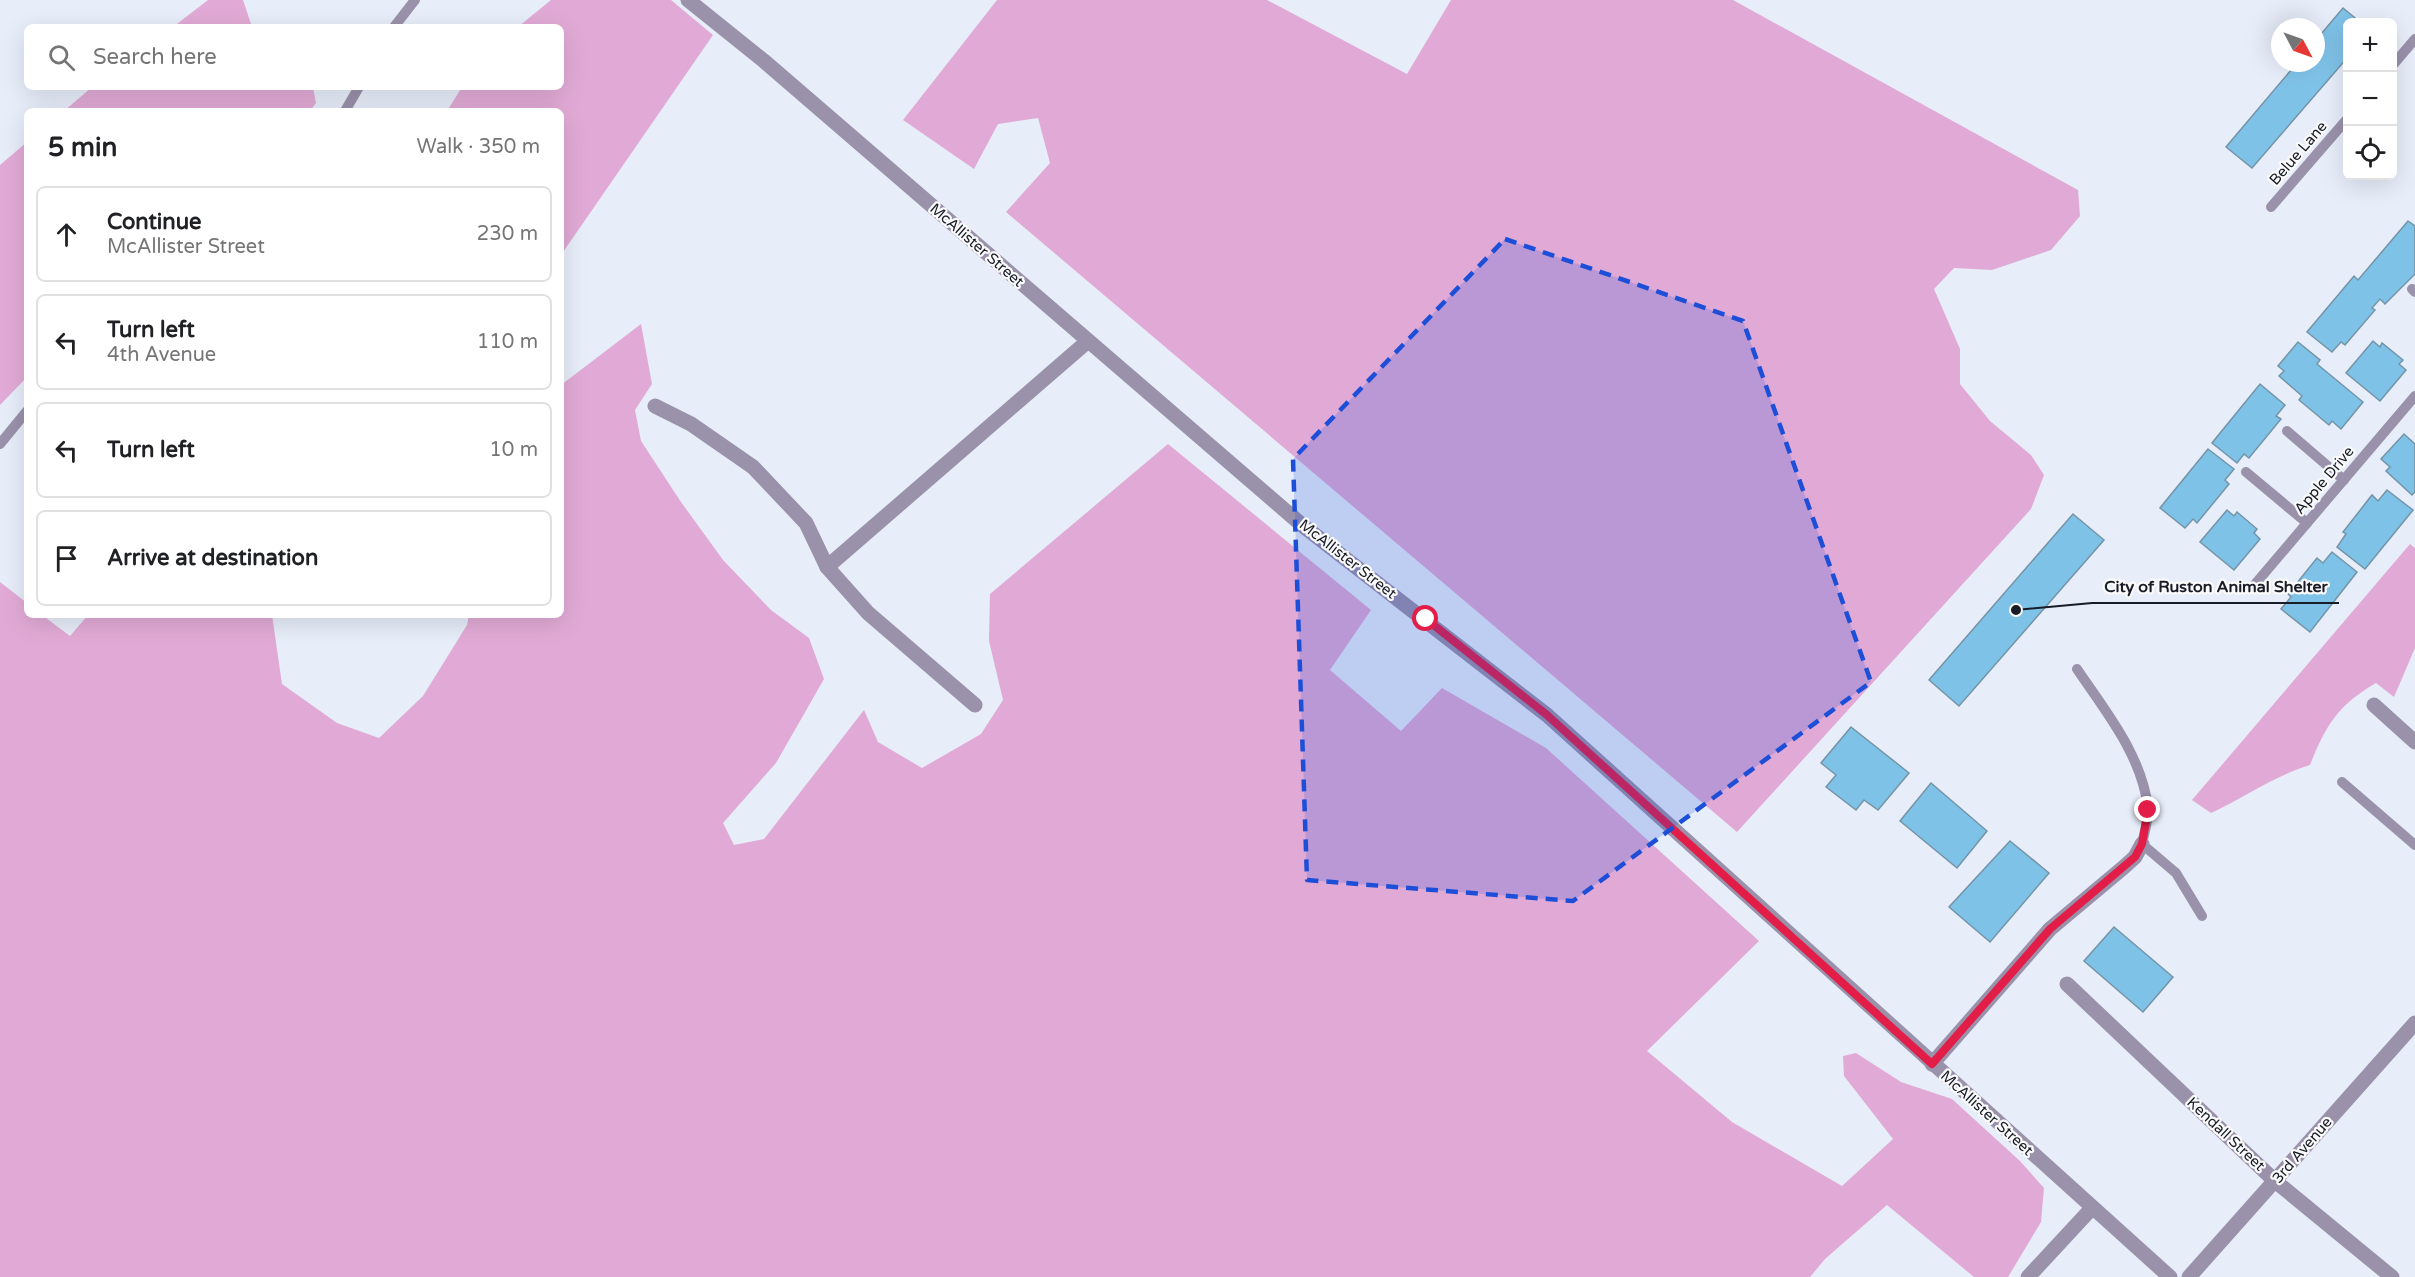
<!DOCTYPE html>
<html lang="en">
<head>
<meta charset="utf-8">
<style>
  body { margin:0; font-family:"Varela Round",sans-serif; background:#f2f2f2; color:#202124 }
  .controls { position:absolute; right:18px; top:18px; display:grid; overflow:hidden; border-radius:9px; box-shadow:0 6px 24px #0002 }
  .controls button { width:54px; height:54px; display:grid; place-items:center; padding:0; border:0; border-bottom:2px solid #e0e0e0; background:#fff; color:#202124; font:30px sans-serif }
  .compass { position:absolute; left:2271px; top:18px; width:54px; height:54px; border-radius:50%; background:#fff; box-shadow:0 6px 24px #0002; rotate:131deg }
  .stop { position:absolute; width:18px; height:18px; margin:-14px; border:4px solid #e11d48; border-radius:50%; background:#fff }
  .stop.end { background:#e11d48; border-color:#fff; box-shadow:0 2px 6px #0008 }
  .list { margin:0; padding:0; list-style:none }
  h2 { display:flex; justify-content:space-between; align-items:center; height:78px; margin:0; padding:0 24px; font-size:26px }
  h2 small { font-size:20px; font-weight:400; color:#757577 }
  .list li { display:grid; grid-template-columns:39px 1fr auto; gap:18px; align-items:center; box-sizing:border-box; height:96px; margin:0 12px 12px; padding:0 12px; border:2px solid #e0e0e0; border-radius:9px }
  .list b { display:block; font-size:22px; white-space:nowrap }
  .list p { margin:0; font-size:20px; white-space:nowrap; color:#757577 }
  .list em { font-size:20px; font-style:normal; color:#757577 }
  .icon { flex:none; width:33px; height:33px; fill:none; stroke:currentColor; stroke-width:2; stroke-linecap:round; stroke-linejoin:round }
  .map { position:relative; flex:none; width:2415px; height:1277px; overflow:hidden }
  .search { position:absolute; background:#fff; box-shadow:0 6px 24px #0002; left:24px; top:24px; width:540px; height:66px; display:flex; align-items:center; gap:15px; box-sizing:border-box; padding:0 21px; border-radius:9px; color:#757577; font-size:22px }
  .panel { position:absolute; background:#fff; box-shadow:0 6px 24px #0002; left:24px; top:108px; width:540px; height:510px; border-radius:9px }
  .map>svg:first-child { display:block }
</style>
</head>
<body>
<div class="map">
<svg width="2415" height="1277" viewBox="0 0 2415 1277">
  <rect width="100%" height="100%" fill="#e7edf9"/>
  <g fill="#e1aad6">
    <polygon points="208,0 243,0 252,27 173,27"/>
    <polygon points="551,0 671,0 713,35 561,255 561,111 447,111 462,87 561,87 561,27 518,27"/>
    <polygon points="997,0 1267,0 1407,74 1451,0 1733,0 2078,190 2080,216 2051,250 1992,270 1954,268 1934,289 1960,349 1960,384 1990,421 2031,455 2044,475 2031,509 1737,832 1006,212 1050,163 1038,118 998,124 974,169 903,120"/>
    <polygon points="92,87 313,87 316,103 310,111 64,111"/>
    <polygon points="27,142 27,377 0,405 0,165"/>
    <polygon points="641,324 652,384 635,410 641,441 681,502 723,560 771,610 809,638 824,679 776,763 723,823 734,845 764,839 864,710 878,742 922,768 981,734 1003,700 989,641 990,594 1168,444 1371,610 1330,670 1401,731 1442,688 1546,748 1759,941 1647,1051 1732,1122 1842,1186 1893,1139 1844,1076 1843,1056 1856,1053 1901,1082 1952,1099 2020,1161 2044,1188 2041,1222 2008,1277 1974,1277 1887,1205 1825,1259 1810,1277 0,1277 0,582 27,603 27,615 42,615 70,636 88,615 272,615 282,684 337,723 379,738 423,696 467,625 469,615 561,615 561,385"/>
    <path d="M2410,544L2415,548V648L2394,697L2376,683C2338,705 2326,725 2310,765C2274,776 2245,797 2211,813L2192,800Z"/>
  </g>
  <g fill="#7fc2e8" stroke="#7494a7" stroke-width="1.5">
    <polygon points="2343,8 2360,22 2348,22 2348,57 2252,168 2226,147 2297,63 2316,63 2316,40"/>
    <polygon points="2408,221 2415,226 2415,274 2385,304 2380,299 2372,308 2375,310 2345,345 2341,342 2332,352 2307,332 2354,276 2358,280"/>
    <polygon points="2373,341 2380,347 2382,343 2403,360 2399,364 2406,370 2380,401 2346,373"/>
    <polygon points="2298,342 2320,360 2317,364 2363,402 2341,429 2332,421 2329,425 2299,400 2302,396 2279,376 2284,371 2278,366"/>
    <polygon points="2260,384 2285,405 2276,416 2281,419 2249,458 2244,454 2237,463 2212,443"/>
    <polygon points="2404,434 2415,444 2415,492 2412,495 2386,471 2390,467 2381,459"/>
    <polygon points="2208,449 2234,469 2225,480 2229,484 2197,523 2193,519 2185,528 2160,508"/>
    <polygon points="2387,490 2413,510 2365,569 2337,547 2346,534 2343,532 2372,495 2378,501"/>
    <polygon points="2227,510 2234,516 2237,512 2257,529 2254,533 2260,539 2234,570 2200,542"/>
    <polygon points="2073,514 2104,540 1959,706 1929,680"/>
    <polygon points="2332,552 2357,572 2310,632 2281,609 2291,597 2288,594 2317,558 2323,563"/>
    <polygon points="1851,727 1909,773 1878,810 1864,800 1856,810 1826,787 1836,775 1821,763"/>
    <polygon points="1931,783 1987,831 1957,868 1900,821"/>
    <polygon points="2010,841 2049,873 1990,942 1949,907"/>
    <polygon points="2114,927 2173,977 2143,1012 2084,961"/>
  </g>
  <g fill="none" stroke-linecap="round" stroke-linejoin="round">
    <g stroke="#9a91ab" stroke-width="10">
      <polyline points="394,27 415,0"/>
      <polyline points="2392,66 2415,39"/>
      <polyline points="345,111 359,87"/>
      <polyline points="2271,207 2348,118"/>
      <polyline points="2412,289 2415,292"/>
      <polyline points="2287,431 2344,480"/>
      <polyline points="0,444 27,411"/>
      <polyline points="2246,472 2307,523"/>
      <polyline points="2256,583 2415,396"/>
      <path d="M2077,669C2106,712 2141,754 2148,807C2149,819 2144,833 2142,844L2176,873L2202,916"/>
      <polyline points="2342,782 2415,845"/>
    </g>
    <g stroke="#9a91ab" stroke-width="15">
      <polyline points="688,0 764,61 1302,525 1547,715 2170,1277"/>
      <polyline points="655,406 691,424 753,467 806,523 827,567 868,613 975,705"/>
      <polyline points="827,567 1088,341"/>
      <polyline points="2374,705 2415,742"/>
      <polyline points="2067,984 2275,1181 2392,1277"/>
      <polyline points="1932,1064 2050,929 2124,867 2135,857 2142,844"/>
      <polyline points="2028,1277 2092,1208"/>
      <polyline points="2189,1277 2415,1023"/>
    </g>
  </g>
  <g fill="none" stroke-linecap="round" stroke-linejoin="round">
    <polyline stroke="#e11d48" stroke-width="8" points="1426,619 1547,715 1932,1064 2050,929 2135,857 2142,844 2148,810"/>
  </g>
  <path fill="#1d4ed8" fill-opacity="0.2" stroke="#1d4ed8" stroke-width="4.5" stroke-dasharray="12 8" stroke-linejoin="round" d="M1505,239L1743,321L1871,682L1573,901L1307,880L1293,459Z"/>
  <g text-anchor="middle" stroke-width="4.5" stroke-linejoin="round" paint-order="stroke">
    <g font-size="15" fill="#181c27" stroke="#fafafa">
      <text transform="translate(2298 153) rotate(-49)" y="5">Belue Lane</text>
      <text transform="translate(977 245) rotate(41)" y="5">McAllister Street</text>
      <text transform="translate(2324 480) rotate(-50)" y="5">Apple Drive</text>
      <text transform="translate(1348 559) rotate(38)" y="5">McAllister Street</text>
      <text transform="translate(1987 1113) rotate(42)" y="5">McAllister Street</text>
      <text transform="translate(2226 1134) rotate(43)" y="5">Kendall Street</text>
      <text transform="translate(2302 1150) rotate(-49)" y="5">3rd Avenue</text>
    </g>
  </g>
  <path fill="none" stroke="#181c27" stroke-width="2" d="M2016 610L2092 603H2339"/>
  <circle fill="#181c27" stroke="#fafafa" stroke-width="2" cx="2016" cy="610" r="6"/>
  <g font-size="16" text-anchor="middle" font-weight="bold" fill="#181c27" stroke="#fafafa" stroke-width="4.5" stroke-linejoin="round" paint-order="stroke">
    <text x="2216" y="592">City of Ruston Animal Shelter</text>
  </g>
</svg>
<div class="controls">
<button>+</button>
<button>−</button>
<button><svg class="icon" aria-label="locate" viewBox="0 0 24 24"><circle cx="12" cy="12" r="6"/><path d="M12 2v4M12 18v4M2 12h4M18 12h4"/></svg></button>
</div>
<svg class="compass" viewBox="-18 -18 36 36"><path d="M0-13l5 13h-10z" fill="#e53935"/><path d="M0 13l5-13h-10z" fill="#757577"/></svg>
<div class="stop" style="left:1426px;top:619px"></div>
<div class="stop end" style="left:2148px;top:810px"></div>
<div class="search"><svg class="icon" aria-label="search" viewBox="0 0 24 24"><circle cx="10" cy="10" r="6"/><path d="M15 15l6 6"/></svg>Search here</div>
<section class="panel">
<h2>5 min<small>Walk · 350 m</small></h2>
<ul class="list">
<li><svg class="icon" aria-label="ahead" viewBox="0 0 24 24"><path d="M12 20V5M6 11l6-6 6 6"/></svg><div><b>Continue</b><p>McAllister Street</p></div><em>230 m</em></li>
<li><svg class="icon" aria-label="left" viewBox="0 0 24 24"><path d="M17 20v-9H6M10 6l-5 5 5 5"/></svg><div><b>Turn left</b><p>4th Avenue</p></div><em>110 m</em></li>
<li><svg class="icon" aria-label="left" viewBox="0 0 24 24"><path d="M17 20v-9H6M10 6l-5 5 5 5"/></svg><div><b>Turn left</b></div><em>10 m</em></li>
<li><svg class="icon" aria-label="arrive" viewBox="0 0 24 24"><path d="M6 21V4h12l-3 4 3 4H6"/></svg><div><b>Arrive at destination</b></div></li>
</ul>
</section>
</div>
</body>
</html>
